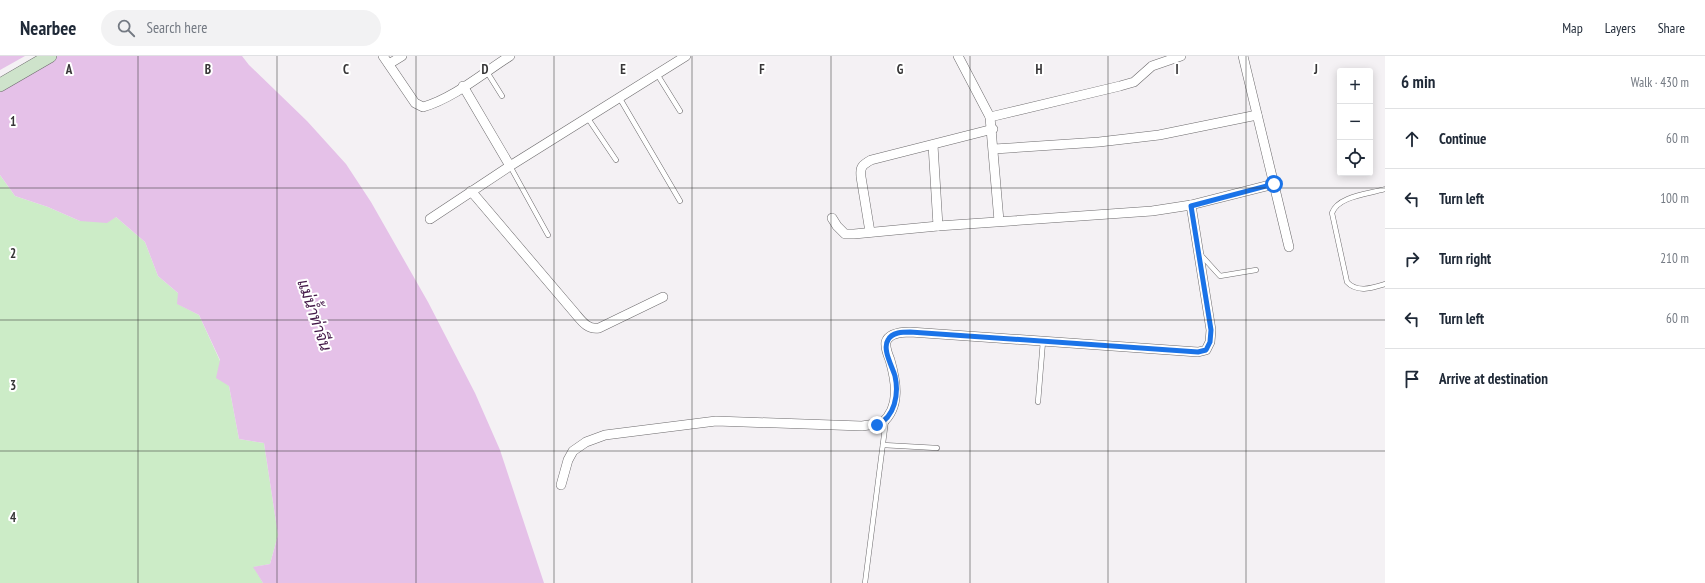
<!DOCTYPE html>
<html lang="en">
<head>
<meta charset="utf-8">
<style>
  body { margin:0; font-family:"PT Sans Narrow",Sarabun,sans-serif; background:#f2f2f3; color:#1f2937 }
  .controls { position:absolute; right:12px; top:12px; display:grid; overflow:hidden; border-radius:4px; box-shadow:0 2px 10px #0003 }
  .controls button { width:36px; height:36px; display:grid; place-items:center; padding:0; border:0; border-bottom:1px solid #e0e1e3; background:#fff; color:#1f2937; font:20px sans-serif }
  .stop { position:absolute; width:12px; height:12px; margin:-9px; border:3px solid #1a73e8; border-radius:50%; background:#fff }
  .stop.end { background:#1a73e8; border-color:#fff; box-shadow:0 1px 4px #0008 }
  .list { margin:0; padding:0; list-style:none }
  h2 { display:flex; justify-content:space-between; align-items:center; height:52px; margin:0; padding:0 16px; font-size:17px }
  h2 small { font-size:13px; font-weight:400; color:#747a83 }
  .list li { display:grid; grid-template-columns:26px 1fr auto; gap:12px; align-items:center; box-sizing:border-box; height:60px; padding:0 16px; border-top:1px solid #e0e1e3 }
  .list b { display:block; font-size:15px; white-space:nowrap }
  .list em { font-size:13px; font-style:normal; color:#747a83 }
  .icon { flex:none; width:22px; height:22px; fill:none; stroke:currentColor; stroke-width:2; stroke-linecap:round; stroke-linejoin:round }
  .map { position:relative; flex:none; width:1385px; height:527px; overflow:hidden }
  header { display:flex; align-items:center; gap:24px; box-sizing:border-box; height:56px; padding:0 20px; background:#fff; border-bottom:1px solid #e0e1e3 }
  header strong { font-size:19px }
  nav { display:flex; gap:22px; margin-inline-start:auto; font-size:14px }
  .search { width:280px; height:36px; background:#f2f2f3; display:flex; align-items:center; gap:10px; box-sizing:border-box; padding:0 14px; border-radius:22px; color:#747a83; font-size:15px }
  main { display:flex }
  aside { flex:1; background:#fff }
  .map>svg:first-child { display:block }
</style>
</head>
<body>
<header>
<strong>Nearbee</strong>
<div class="search"><svg class="icon" aria-label="search" viewBox="0 0 24 24"><circle cx="10" cy="10" r="6"/><path d="M15 15l6 6"/></svg>Search here</div>
<nav><a>Map</a><a>Layers</a><a>Share</a></nav>
</header>
<main>
<div class="map">
<svg width="1385" height="527" viewBox="0 0 1385 527">
  <rect width="100%" height="100%" fill="#f4f1f4"/>
  <polygon fill="#ccecc7" points="0,119 15,140 48,151 80,165 116,161 145,186 158,220 178,237 178,248 199,259 220,305 229,330 239,383 264,387 278,479 270,508 254,511 263,527 0,527"/>
  <polygon fill="#e5c1e8" points="0,0 242,0 249,9 307,65 346,108 371,146 428,246 475,337 500,394 544,527 263,527 253,511 270,508 278,479 264,387 239,383 229,330 216,322 220,304 199,259 177,248 178,237 158,220 145,186 116,161 107,167 80,165 48,151 15,140 0,119"/>
  <polygon fill="#f4f1f4" points="25,0 50,0 0,29 0,14"/>
  <g fill="none" stroke-linecap="round" stroke-linejoin="round">
    <defs>
      <g id="lane">
        <polyline points="487,16 502,40"/>
        <polyline points="657,18 680,55"/>
        <polyline points="619,41 680,145"/>
        <polyline points="587,61 616,104"/>
        <polyline points="510,110 548,179"/>
        <path d="M1385,133C1369,138 1338,140 1332,157L1347,226C1357,237 1372,232 1385,228"/>
        <polyline points="1200,198 1220,220 1256,214"/>
        <polyline points="1038,346 1043,285"/>
        <polyline points="883,389 937,392"/>
        <polyline points="865,527 886,364"/>
      </g>
      <g id="street">
        <path d="M383,0L415,47L423,51C454,42 483,17 510,0"/>
        <polyline points="958,0 990,61 999,165"/>
        <polyline points="1243,0 1289,191"/>
        <polyline points="389,8 402,0"/>
        <polyline points="463,30 510,110 686,0"/>
        <polyline points="990,61 1120,30 1134,26 1152,10 1181,0"/>
        <polyline points="933,89 938,170"/>
        <polyline points="994,93 1099,86 1159,79 1257,59"/>
        <path d="M471,135L574,256C581,264 587,274 599,272L663,241"/>
        <polyline points="832,162 837,170 845,178 854,178 938,170 1152,155 1191,149 1274,128"/>
        <polyline points="430,163 510,110"/>
        <path d="M870,176L861,121C860,111 862,109 871,104L993,73"/>
        <path d="M561,429L568,404L573,395L586,386L605,379L716,365L862,370L882,367C901,351 896,325 890,304C888,299 885,292 886,286C889,277 903,276 910,276L1198,296L1206,294L1210,286L1211,274L1191,149"/>
      </g>
      <polyline id="secondary" points="0,29 50,0"/>
    </defs>
    <use href="#lane" stroke="#6c6a6c" stroke-width="5.5"/>
    <use href="#street" stroke="#6c6a6c" stroke-width="10"/>
    <use href="#secondary" stroke="#6c6a6c" stroke-width="14"/>
    <use href="#lane" stroke="#fff" stroke-width="4.5"/>
    <use href="#street" stroke="#fff" stroke-width="9"/>
    <use href="#secondary" stroke="#cee3cb" stroke-width="13"/>
  </g>
  <g fill="none" stroke-linecap="round" stroke-linejoin="round">
    <path stroke="#1a73e8" stroke-width="5" d="M877,369C895,361 899,338 895,320C892,310 882,293 888,284C892,276 903,276 910,276L1198,296L1206,294L1210,286L1211,274L1191,150L1274,128"/>
  </g>
  <path fill="none" stroke="#373637" stroke-width="1" stroke-opacity="0.55" d="M138,0V527M277,0V527M416,0V527M554,0V527M692,0V527M831,0V527M970,0V527M1108,0V527M1246,0V527M0,132H1385M0,264H1385M0,395H1385"/>
  <g text-anchor="middle" stroke-width="4" stroke-linejoin="round" paint-order="stroke">
    <g font-size="16" font-style="italic" fill="#431848" stroke="#fff">
      <text transform="translate(315 259) rotate(71)" y="6">แม่น้ำท่าจีน</text>
    </g>
  </g>
  <g font-size="13" text-anchor="middle" font-weight="bold" fill="#373637" stroke="#fff" stroke-width="4" stroke-linejoin="round" paint-order="stroke">
    <text x="69" y="18">A</text>
    <text x="208" y="18">B</text>
    <text x="346" y="18">C</text>
    <text x="485" y="18">D</text>
    <text x="623" y="18">E</text>
    <text x="762" y="18">F</text>
    <text x="900" y="18">G</text>
    <text x="1039" y="18">H</text>
    <text x="1177" y="18">I</text>
    <text x="1316" y="18">J</text>
    <text x="13" y="70">1</text>
    <text x="13" y="202">2</text>
    <text x="13" y="334">3</text>
    <text x="13" y="466">4</text>
  </g>
</svg>
<div class="controls">
<button>+</button>
<button>−</button>
<button><svg class="icon" aria-label="locate" viewBox="0 0 24 24"><circle cx="12" cy="12" r="6"/><path d="M12 2v4M12 18v4M2 12h4M18 12h4"/></svg></button>
</div>
<div class="stop" style="left:1274px;top:128px"></div>
<div class="stop end" style="left:877px;top:369px"></div>
</div>
<aside>
<h2>6 min<small>Walk · 430 m</small></h2>
<ul class="list">
<li><svg class="icon" aria-label="ahead" viewBox="0 0 24 24"><path d="M12 20V5M6 11l6-6 6 6"/></svg><div><b>Continue</b></div><em>60 m</em></li>
<li><svg class="icon" aria-label="left" viewBox="0 0 24 24"><path d="M17 20v-9H6M10 6l-5 5 5 5"/></svg><div><b>Turn left</b></div><em>100 m</em></li>
<li><svg class="icon" aria-label="right" viewBox="0 0 24 24"><path d="M7 20v-9h11M14 6l5 5-5 5"/></svg><div><b>Turn right</b></div><em>210 m</em></li>
<li><svg class="icon" aria-label="left" viewBox="0 0 24 24"><path d="M17 20v-9H6M10 6l-5 5 5 5"/></svg><div><b>Turn left</b></div><em>60 m</em></li>
<li><svg class="icon" aria-label="arrive" viewBox="0 0 24 24"><path d="M6 21V4h12l-3 4 3 4H6"/></svg><div><b>Arrive at destination</b></div></li>
</ul>
</aside>
</main>
</body>
</html>
